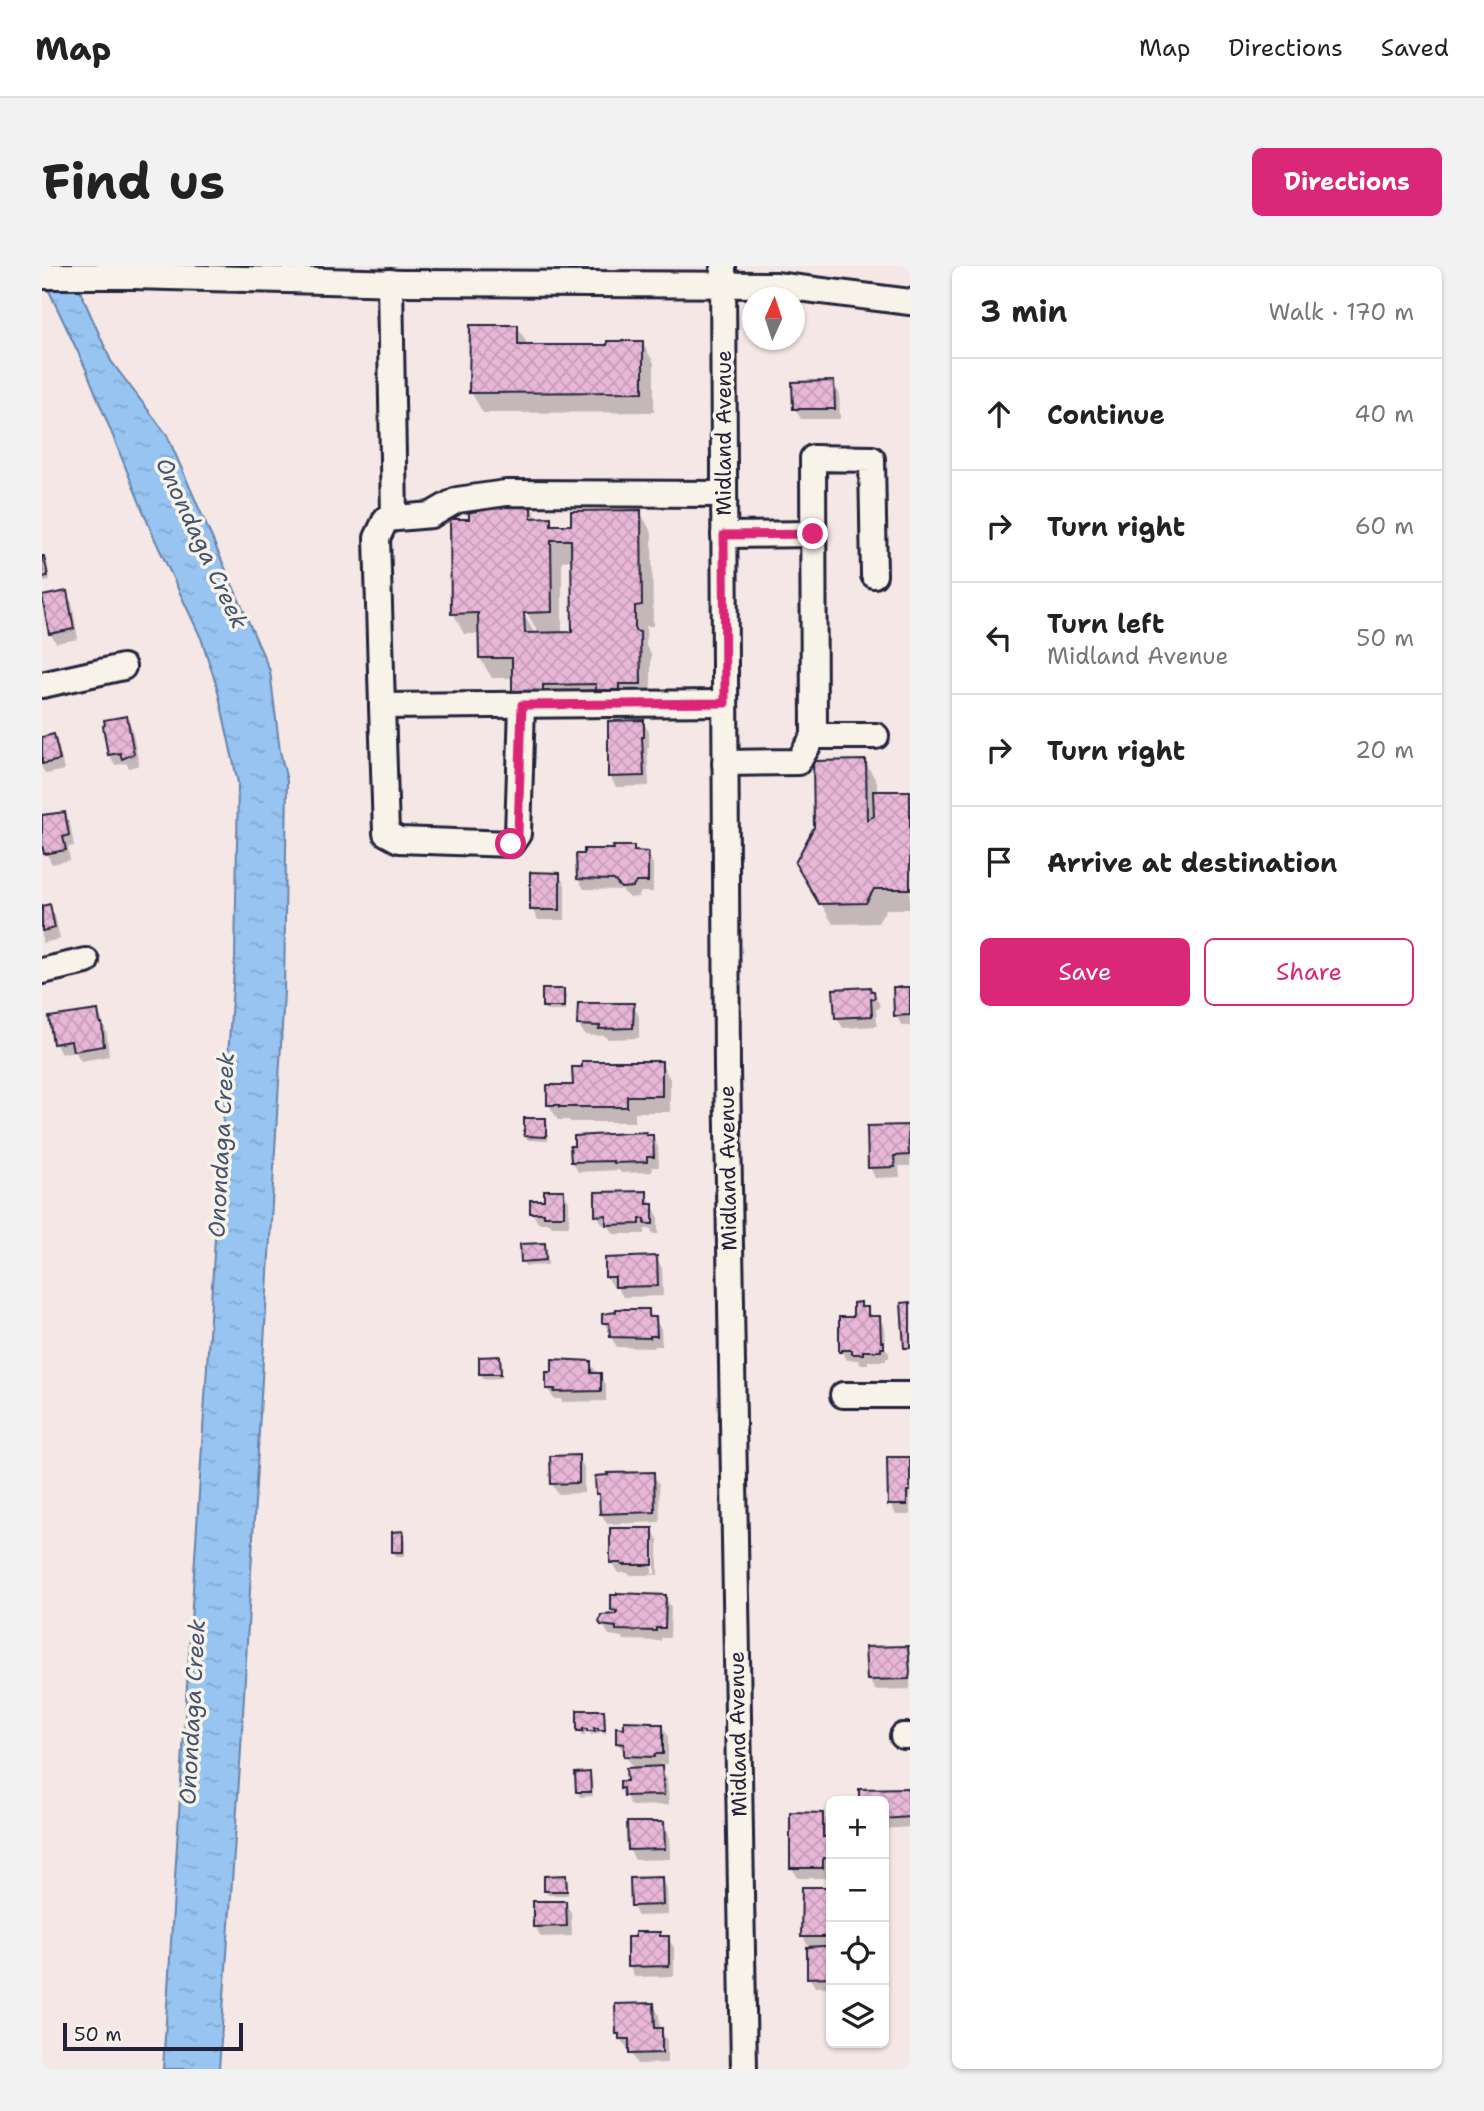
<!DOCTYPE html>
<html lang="en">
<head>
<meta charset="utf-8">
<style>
  body { margin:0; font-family:"Shantell Sans",sans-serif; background:#f2f2f2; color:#222 }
  .controls { position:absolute; right:21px; bottom:21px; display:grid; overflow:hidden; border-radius:10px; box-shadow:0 2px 5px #0004 }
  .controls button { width:63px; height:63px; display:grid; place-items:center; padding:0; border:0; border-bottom:2px solid #e0e0e0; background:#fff; color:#222; font:35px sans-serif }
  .compass { position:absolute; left:700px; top:21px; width:63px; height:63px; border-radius:50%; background:#fff; box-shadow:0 2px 5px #0004; rotate:3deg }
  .scale { position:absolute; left:21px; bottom:18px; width:180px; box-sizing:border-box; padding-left:7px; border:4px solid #22223b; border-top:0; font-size:19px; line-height:24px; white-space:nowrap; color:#22223b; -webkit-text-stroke:5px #f7f3e8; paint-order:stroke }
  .stop { position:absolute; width:21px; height:21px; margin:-16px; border:5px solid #db2777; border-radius:50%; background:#fff }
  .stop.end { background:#db2777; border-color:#fff; box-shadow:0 2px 7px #0008 }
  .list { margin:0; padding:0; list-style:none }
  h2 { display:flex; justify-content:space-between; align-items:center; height:91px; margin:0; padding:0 28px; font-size:30px }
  h2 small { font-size:23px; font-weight:400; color:#767676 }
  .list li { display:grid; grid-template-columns:46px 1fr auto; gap:21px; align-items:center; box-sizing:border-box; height:112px; padding:0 28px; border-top:2px solid #e0e0e0 }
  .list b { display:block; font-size:26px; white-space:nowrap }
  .list p { margin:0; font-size:23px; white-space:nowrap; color:#767676 }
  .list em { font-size:23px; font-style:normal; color:#767676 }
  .actions { display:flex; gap:14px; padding:21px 28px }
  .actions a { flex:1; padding:16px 0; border:2px solid #db2777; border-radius:10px; text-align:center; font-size:24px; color:#db2777 }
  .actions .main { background:#db2777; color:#fff }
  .icon { flex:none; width:38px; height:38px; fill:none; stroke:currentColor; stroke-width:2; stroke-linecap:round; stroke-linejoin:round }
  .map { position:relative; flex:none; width:868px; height:1803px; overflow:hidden; border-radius:10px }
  header { display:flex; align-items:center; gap:42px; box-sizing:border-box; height:98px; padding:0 35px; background:#fff; border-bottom:2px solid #e0e0e0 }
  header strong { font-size:33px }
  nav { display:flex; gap:38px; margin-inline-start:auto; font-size:24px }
  .intro { display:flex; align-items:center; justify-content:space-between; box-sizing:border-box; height:168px; padding:0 42px }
  h1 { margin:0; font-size:49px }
  .button { padding:18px 32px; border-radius:10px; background:#db2777; color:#fff; font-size:24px; font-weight:700 }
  main { display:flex; gap:42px; padding:0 42px }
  aside { flex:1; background:#fff; border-radius:10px; box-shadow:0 2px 5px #0004 }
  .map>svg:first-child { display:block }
</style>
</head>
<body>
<header>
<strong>Map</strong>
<nav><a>Map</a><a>Directions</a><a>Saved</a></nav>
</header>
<div class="intro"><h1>Find us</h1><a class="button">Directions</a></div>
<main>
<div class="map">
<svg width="868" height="1803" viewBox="0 0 868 1803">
  <defs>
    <pattern id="water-ripples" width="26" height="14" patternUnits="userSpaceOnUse" patternTransform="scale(1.75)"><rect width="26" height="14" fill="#97c4f1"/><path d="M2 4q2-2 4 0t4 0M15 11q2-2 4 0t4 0" fill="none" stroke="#82a8d0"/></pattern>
    <pattern id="building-cross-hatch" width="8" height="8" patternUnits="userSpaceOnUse" patternTransform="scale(1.75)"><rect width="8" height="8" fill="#e8b7d7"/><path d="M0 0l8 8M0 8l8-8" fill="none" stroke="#c79db9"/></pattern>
  </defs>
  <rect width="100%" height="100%" fill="#f4e7e5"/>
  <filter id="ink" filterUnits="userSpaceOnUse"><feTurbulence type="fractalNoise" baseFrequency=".0143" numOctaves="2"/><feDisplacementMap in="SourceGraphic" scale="14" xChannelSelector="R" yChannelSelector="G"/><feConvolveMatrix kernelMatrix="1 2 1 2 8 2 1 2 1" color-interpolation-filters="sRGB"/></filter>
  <g filter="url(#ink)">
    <polygon fill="url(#water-ripples)" stroke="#6883a8" stroke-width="2" points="27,0 69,95 125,169 228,405 238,485 245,515 242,726 198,1500 177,1803 121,1803 175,940 193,692 196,517 175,421 159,372 110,267 43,101 0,10"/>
    <g fill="#0003" fill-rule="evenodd">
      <polygon points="475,60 487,81 567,81 600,76 612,97 612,146 441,147 429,126"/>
      <polygon points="791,117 797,127 798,153 759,153 753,143"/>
      <path d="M488,239L496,253H508L512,261H530L598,246L610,267L611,360H604V380L609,388V438L512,439L472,412H450L438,392V368H422L411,347L429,255ZM531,294V368H520V295ZM480,338L497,368H493L477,340Z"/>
      <polygon points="0,292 4,297 8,315 0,316"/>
      <polygon points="24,327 30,337 36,373 14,377 8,367"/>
      <polygon points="84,452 90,462 97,499 87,502 84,497 73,499 67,488"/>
      <polygon points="601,456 607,466 607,481 605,481 607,520 574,521 568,510"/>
      <polygon points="11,470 17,481 22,504 4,508 0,502 0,473"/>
      <polygon points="823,496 835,516 835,527 868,527 868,643 844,643 836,657 791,658 755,597"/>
      <polygon points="22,548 28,558 32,580 26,581 28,594 10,598 3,585 0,585 0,552"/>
      <polygon points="591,582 594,587 605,587 611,598 611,626 599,626 596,631 587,632 580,624 542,623 536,613"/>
      <polygon points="517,609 523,619 523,654 496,654 490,643"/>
      <polygon points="7,640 13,650 18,673 0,677 0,642"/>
      <polygon points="868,723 868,760 860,760 854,749"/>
      <polygon points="521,725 524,729 524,745 504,745 501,741"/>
      <polygon points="830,727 837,737 838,742 834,743 835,760 801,762 795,752"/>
      <polygon points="591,739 597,750 597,772 565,773 563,770 543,769 537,759"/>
      <polygon points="56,746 61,756 65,769 67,790 39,795 33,785 19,788 13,777"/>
      <polygon points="619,797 628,813 628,846 593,846 593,856 528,856 527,854 516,854 507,839 532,821"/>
      <polygon points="503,854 506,859 506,875 486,874 484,870"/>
      <polygon points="865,861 868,866 868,900 857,900 858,911 833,912 828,901"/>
      <polygon points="604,871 610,871 616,881 617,901 610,901 610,906 579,907 577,904 536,906 530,895"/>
      <polygon points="521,925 527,936 527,960 510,960 508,957 496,957 490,946"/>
      <polygon points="604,927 616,950 616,968 611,968 609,963 603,963 603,968 572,968 566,959 561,959 555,949"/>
      <polygon points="502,979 505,984 506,999 483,1000 481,995"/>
      <polygon points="614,992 620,1002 621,1030 581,1031 575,1021 571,1021 565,1010"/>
      <polygon points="818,1038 821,1043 825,1043 831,1052 837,1052 843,1062 843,1081 847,1087 847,1092 844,1092 844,1095 826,1095 826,1098 818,1098 816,1094 805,1094 799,1083"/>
      <polygon points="606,1044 619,1063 620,1080 612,1080 613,1082 575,1081 569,1071 569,1067 567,1067 562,1056"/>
      <polygon points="457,1092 460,1096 460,1112 442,1113 439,1108"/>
      <polygon points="548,1097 564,1119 564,1135 520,1136 519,1133 512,1133 506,1123"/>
      <polygon points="536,1191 542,1201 542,1227 516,1228 510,1218"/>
      <polygon points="868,1192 868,1249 854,1249 848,1238"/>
      <polygon points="611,1208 617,1218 618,1256 565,1258 559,1247 559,1234 555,1227"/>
      <path d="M610,1263L616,1274V1309H587L586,1307H576L570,1297ZM609,1272H613V1308H610Z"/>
      <polygon points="360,1267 363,1272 363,1290 354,1290 352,1285"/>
      <polygon points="622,1330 629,1341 628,1372 619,1372 619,1375 582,1374 580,1371 567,1369 559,1356 574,1350 571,1344"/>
      <polygon points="865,1381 868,1387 868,1423 833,1424 827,1414 825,1383"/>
      <polygon points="561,1446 564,1450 564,1468 559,1466 549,1469 548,1467 543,1466 543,1469 540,1469 537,1464"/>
      <polygon points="610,1459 620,1459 626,1470 626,1498 618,1498 618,1502 625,1513 627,1539 589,1540 580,1522 586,1517 592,1503 576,1477"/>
      <polygon points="547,1508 550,1513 551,1530 538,1531 536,1526"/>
      <polygon points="865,1523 868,1528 868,1561 842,1563 842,1535 819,1535 819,1524"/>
      <polygon points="780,1548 786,1559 786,1573 789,1573 789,1602 786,1602 786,1612 756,1612 750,1602"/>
      <polygon points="621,1557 627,1568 628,1593 593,1594 587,1583"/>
      <polygon points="523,1611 526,1616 526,1629 506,1629 504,1625"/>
      <polygon points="619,1613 625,1623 626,1649 596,1650 590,1639"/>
      <polygon points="761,1622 789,1622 789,1721 773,1721 767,1711 768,1683 761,1671"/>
      <polygon points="523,1637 529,1647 530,1670 499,1671 493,1660"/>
      <polygon points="617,1668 620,1672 626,1672 632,1682 632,1710 593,1711 587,1700"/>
      <polygon points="611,1738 617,1749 618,1764 625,1774 625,1797 595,1798 589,1787 589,1783 585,1783 576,1767"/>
    </g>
    <g fill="url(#building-cross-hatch)" stroke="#22223b" stroke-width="2" fill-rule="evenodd">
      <polygon points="428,59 476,59 476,79 565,79 565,75 601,75 601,126 427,127"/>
      <polygon points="792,115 793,143 751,143 750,116"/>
      <path d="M489,237V252L509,251V259H529V245L599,244L600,339L593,340V365L598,366L599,418H577V428L554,429V418L501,419V430H470V392H437L436,347L409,348L408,253H427V238ZM509,274H529L530,366L483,367L482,347L510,346Z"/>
      <polygon points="0,290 2,290 6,310 0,311"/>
      <polygon points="25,325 32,363 7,368 0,330"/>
      <polygon points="85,450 92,488 80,493 78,487 66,489 61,460 63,459 62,454"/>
      <polygon points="602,454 602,471 600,471 602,510 566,511 566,455"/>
      <polygon points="12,468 18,494 0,498 0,471"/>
      <polygon points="824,494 825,554 832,550 831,525 868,525 868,623 832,623 824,637 777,638 753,597 772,561 771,495"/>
      <polygon points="23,546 27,569 21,571 24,584 2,588 0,578 0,549"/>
      <polygon points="571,580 592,580 592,585 606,586 606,616 594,616 591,621 579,622 572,614 535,613 534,588 542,588 542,583 572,583"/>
      <polygon points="488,606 518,607 518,644 488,644"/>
      <polygon points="8,638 13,662 0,665 0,640"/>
      <polygon points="828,721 829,725 832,725 833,732 829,733 830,750 793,752 791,723"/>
      <polygon points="851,721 868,721 868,749 852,750"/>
      <rect x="500" y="723" width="22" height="18"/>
      <polygon points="536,737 592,737 591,762 557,763 558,760 535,759"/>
      <polygon points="56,744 58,757 60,757 62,780 31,785 29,775 11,778 7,751"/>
      <polygon points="540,795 620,795 620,830 585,830 585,841 517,841 517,839 505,839 505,819 531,819 530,801 540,801"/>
      <polygon points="482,852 504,852 504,871 482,870"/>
      <polygon points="866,859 867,889 852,890 853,901 826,902 825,860"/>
      <polygon points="604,866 604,869 611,869 612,891 605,891 605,896 571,897 571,895 529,896 528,880 532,880 532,870"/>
      <polygon points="502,924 522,924 522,950 502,950 502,947 488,947 488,934 502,934"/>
      <polygon points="605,925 605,938 611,938 611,958 603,958 603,953 598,953 598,958 564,959 564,949 553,950 553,926"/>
      <polygon points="503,977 504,994 479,996 478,978"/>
      <polygon points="615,990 616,1020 573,1021 573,1011 563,1011 563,992"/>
      <polygon points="819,1036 819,1041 826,1041 826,1050 838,1050 839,1076 842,1075 842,1082 839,1082 839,1085 821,1085 821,1088 810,1088 810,1084 800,1084 800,1086 797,1086 797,1051 811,1051 811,1037"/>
      <polygon points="868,1036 868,1082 862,1082 859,1037"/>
      <polygon points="574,1043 607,1043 607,1051 614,1051 615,1070 608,1070 608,1072 568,1071 567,1057 560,1057 560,1048 574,1046"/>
      <polygon points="458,1090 459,1108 437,1108 437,1091"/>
      <polygon points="510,1093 549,1095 549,1107 559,1107 559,1125 512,1126 513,1123 504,1123 504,1106 510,1106"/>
      <polygon points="537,1189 537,1217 509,1218 508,1190"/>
      <polygon points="845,1191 868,1191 868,1225 865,1225 865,1239 846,1239"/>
      <polygon points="612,1206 613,1246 558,1248 557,1228 554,1228 553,1210 566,1209 565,1207"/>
      <polygon points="568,1262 611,1262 611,1299 580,1299 579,1297 568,1297"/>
      <polygon points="361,1265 361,1286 350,1286 350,1266"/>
      <polygon points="575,1327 624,1329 623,1362 614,1362 614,1365 574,1364 574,1361 559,1359 557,1356 559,1349 574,1348 575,1345 569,1344 569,1329 575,1329"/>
      <polygon points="866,1380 868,1406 867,1413 825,1414 823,1381"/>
      <polygon points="535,1444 562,1444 563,1464 556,1464 556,1462 552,1462 553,1465 545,1465 545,1463 541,1462 541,1465 535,1465"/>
      <polygon points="582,1455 610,1456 610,1458 621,1458 621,1488 613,1488 613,1491 582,1490 582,1478 574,1477 574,1461 582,1462"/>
      <polygon points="620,1500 622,1529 582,1530 581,1522 578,1523 578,1515 585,1515 584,1502"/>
      <polygon points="548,1506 549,1526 534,1526 533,1507"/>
      <polygon points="866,1522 867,1551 842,1553 842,1535 817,1535 817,1523"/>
      <polygon points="748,1546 781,1547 781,1571 789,1571 789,1593 781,1592 781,1602 748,1602"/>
      <polygon points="585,1556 622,1556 623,1583 586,1584"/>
      <polygon points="524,1609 525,1625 502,1625 502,1610"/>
      <polygon points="620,1611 621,1639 589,1640 588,1612"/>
      <polygon points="760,1621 789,1621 789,1671 759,1671"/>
      <polygon points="491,1635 524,1635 525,1660 491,1661"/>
      <polygon points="593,1666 618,1666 618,1670 627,1670 627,1700 585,1701 585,1671 593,1671"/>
      <polygon points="781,1680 789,1680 789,1711 765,1712 765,1681"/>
      <polygon points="612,1737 613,1762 620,1762 620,1787 587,1788 587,1773 577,1773 577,1768 574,1768 573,1738"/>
    </g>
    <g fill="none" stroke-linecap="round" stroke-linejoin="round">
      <defs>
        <g id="minor">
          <polyline points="681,0 685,803 702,1803"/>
          <polyline points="0,10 90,10 361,17 733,19 868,36"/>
          <polyline points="348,16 352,252"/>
          <polyline points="682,228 464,227 415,234 389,249 344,253 335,272 340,440 683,437"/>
          <polyline points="682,269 771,268"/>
          <polyline points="0,419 81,401"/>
          <polyline points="340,440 344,567 357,574 469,578 476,568 480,439"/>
          <polyline points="772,470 771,192 830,193 832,309"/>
          <polyline points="683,497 756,496 772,470 834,470"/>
          <polyline points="0,705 44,695"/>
          <polyline points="801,1129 868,1129"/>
          <polyline points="861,1470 868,1470"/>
        </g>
      </defs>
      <use href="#minor" stroke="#22223b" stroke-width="30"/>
      <use href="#minor" stroke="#f7f3e8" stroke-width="24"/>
    </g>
  </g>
  <g fill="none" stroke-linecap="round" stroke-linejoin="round" filter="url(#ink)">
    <polyline stroke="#db2777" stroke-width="9" points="469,578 476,568 480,439 683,437 682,269 771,268"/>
  </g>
  <g text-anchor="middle" stroke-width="7" stroke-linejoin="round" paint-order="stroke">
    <g font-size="21" fill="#22223b" stroke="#f7f3e8">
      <text transform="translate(682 167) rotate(-90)" y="7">Midland Avenue</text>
      <text transform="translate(686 902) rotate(-91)" y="7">Midland Avenue</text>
      <text transform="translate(696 1468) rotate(-91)" y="7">Midland Avenue</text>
    </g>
    <g font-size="23" font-style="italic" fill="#455372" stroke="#f7f3e8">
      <text transform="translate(160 277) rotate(65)" y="8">Onondaga Creek</text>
      <text transform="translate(179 879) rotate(-87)" y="8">Onondaga Creek</text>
      <text transform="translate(150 1446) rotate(-87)" y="8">Onondaga Creek</text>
    </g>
  </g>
</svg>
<div class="controls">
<button>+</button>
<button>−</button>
<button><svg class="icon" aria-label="locate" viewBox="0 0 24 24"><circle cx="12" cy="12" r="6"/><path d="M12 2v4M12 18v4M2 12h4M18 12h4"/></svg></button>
<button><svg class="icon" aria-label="layers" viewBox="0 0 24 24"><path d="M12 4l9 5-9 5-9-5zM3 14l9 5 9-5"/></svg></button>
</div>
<svg class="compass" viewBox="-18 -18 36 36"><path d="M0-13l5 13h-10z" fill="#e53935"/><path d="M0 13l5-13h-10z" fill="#767676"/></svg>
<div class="scale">50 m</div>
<div class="stop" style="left:469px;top:578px"></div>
<div class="stop end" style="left:771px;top:268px"></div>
</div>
<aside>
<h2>3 min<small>Walk · 170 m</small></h2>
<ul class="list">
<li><svg class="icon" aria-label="ahead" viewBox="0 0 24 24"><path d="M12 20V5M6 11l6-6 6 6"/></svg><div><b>Continue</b></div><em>40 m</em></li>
<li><svg class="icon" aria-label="right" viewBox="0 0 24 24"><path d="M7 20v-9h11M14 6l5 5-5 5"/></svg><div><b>Turn right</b></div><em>60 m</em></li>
<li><svg class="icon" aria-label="left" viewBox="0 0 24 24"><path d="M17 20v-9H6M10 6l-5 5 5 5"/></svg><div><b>Turn left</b><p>Midland Avenue</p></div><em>50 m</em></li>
<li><svg class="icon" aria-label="right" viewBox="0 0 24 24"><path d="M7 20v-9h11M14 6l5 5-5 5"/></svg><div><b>Turn right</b></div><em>20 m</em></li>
<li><svg class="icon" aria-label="arrive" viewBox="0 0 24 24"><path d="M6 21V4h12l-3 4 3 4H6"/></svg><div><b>Arrive at destination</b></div></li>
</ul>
<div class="actions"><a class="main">Save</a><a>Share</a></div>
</aside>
</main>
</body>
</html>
